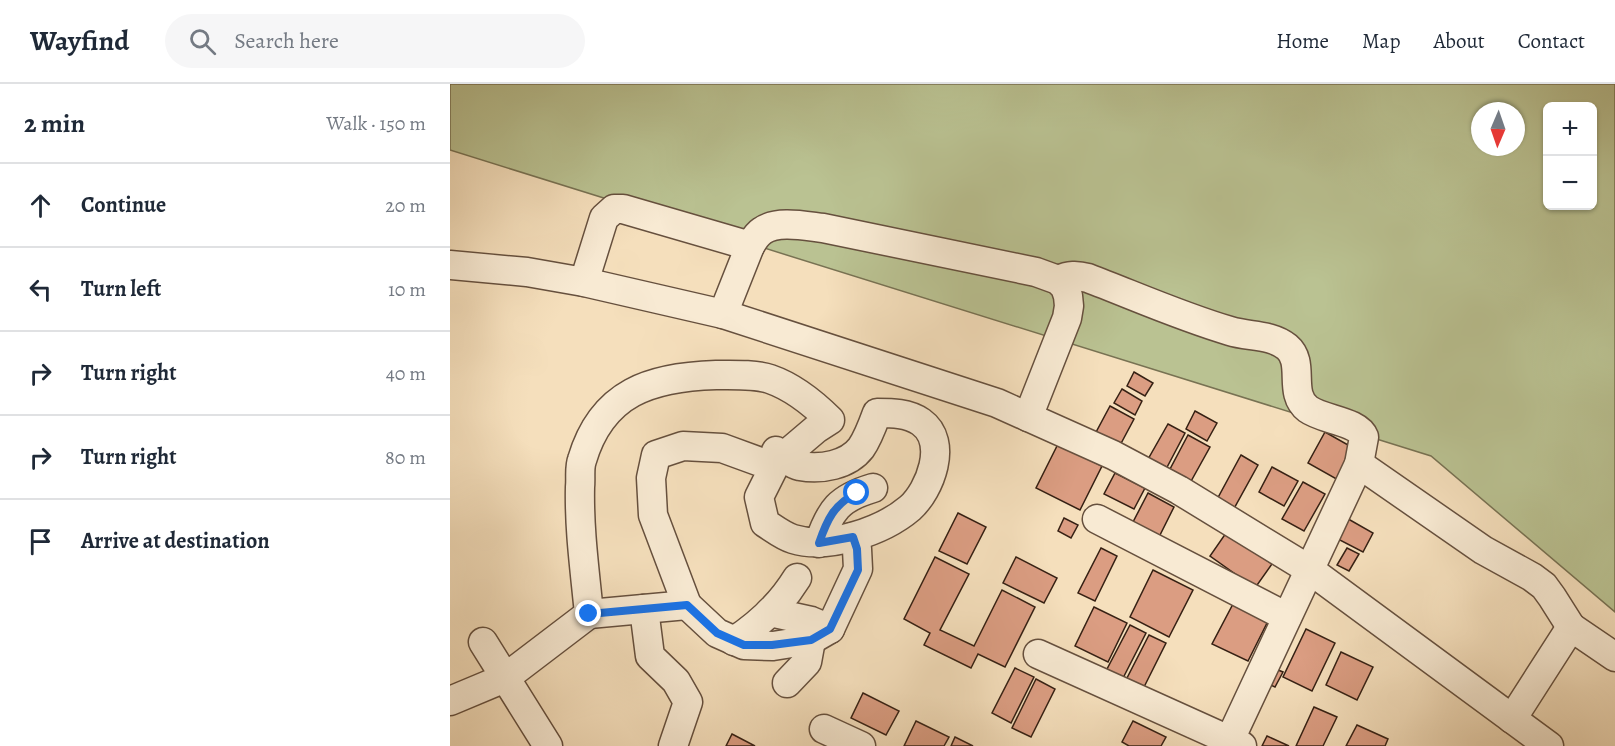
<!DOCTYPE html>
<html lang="en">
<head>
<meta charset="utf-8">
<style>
  body { margin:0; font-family:Alegreya,serif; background:#f6f6f7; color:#1f2937 }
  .controls { position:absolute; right:18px; top:18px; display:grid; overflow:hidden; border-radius:9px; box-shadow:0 2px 4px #0004 }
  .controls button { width:54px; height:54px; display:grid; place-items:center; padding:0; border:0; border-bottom:2px solid #e0e1e3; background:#fff; color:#1f2937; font:30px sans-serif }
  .compass { position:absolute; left:1021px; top:18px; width:54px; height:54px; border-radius:50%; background:#fff; box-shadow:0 2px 4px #0004; rotate:182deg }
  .stop { position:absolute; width:18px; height:18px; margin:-14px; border:4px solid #1a73e8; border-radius:50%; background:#fff }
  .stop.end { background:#1a73e8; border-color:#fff; box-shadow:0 2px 6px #0008 }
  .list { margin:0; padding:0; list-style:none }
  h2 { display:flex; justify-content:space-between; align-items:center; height:78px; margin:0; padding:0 24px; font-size:26px }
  h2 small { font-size:20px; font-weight:400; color:#747a83 }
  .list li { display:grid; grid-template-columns:39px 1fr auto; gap:18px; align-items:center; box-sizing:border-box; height:84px; padding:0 24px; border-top:2px solid #e0e1e3 }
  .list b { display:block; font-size:22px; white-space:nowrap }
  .list em { font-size:20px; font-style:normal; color:#747a83 }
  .icon { flex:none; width:33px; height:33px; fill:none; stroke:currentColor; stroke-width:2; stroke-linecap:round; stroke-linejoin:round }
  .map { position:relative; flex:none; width:1165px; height:662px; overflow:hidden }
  header { display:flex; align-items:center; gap:36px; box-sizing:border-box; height:84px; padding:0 30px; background:#fff; border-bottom:2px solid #e0e1e3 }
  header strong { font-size:28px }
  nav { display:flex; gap:33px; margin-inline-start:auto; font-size:21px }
  .search { width:420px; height:54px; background:#f6f6f7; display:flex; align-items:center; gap:15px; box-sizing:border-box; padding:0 21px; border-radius:33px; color:#747a83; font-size:22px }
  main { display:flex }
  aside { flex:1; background:#fff }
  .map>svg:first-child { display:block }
</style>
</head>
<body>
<header>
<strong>Wayfind</strong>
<div class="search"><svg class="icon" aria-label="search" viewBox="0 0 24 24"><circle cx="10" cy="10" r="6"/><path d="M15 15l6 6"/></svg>Search here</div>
<nav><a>Home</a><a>Map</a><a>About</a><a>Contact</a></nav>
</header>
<main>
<aside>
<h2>2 min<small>Walk · 150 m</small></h2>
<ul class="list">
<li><svg class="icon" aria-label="ahead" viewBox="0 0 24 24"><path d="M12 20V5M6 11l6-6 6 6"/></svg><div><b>Continue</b></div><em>20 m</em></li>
<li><svg class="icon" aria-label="left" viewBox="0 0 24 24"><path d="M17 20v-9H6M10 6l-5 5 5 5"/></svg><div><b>Turn left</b></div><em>10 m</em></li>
<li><svg class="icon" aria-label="right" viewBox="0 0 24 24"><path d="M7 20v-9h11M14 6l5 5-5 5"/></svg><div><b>Turn right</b></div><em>40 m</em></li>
<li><svg class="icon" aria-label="right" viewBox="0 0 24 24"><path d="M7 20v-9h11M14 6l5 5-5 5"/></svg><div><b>Turn right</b></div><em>80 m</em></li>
<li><svg class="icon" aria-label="arrive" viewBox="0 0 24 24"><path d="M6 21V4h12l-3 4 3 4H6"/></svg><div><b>Arrive at destination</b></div></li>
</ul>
</aside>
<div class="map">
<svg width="1165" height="662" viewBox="0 0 1165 662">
  <rect width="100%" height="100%" fill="#f5dfbc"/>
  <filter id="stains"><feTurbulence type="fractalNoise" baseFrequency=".00333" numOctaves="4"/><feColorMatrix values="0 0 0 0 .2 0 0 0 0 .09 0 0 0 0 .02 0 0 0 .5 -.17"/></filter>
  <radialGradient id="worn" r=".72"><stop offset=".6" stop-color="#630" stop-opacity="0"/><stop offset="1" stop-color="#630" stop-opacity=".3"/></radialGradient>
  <path fill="#bac292" stroke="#787253" stroke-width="1.5" fill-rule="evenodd" d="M0,0H1165V528L981,372L0,66ZM1098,22H1142V122H1098ZM1030,27H1066V63H1030Z"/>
  <g fill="#db9d82" stroke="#362114" stroke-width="1.5">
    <polygon points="684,288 703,299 695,312 677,302"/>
    <polygon points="672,305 692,317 685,331 664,319"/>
    <polygon points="660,322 684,335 668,365 644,352"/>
    <polygon points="745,327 767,339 757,357 736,345"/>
    <polygon points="718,340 735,349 715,387 697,377"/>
    <polygon points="875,348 907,366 890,397 858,379"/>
    <polygon points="738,351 760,363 740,399 719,387"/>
    <polygon points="608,360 652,382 630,426 586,404"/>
    <polygon points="791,371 808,381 781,430 764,421"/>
    <polygon points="822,383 848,397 834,422 809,408"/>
    <polygon points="665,389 695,404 684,425 654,410"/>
    <polygon points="853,398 875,410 854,447 832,435"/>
    <polygon points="698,409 724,423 709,453 682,440"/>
    <polygon points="508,429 536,443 517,480 489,467"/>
    <polygon points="893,432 923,449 913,468 882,452"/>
    <polygon points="614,434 628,441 621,454 608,447"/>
    <polygon points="776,449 822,480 805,504 760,472"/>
    <polygon points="651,464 667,472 645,517 628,509"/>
    <polygon points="897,464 909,470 899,487 887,481"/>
    <polygon points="485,473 519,490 490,546 524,562 552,506 585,523 555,583 528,570 521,584 474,561 480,549 454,535"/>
    <polygon points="566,473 607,494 594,519 553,499"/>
    <polygon points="703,486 743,506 719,553 680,533"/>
    <polygon points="783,520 818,537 798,577 762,560"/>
    <polygon points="644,523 677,539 658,578 625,562"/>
    <polygon points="680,541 696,549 672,596 656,587"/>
    <polygon points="856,545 885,559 862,607 833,593"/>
    <polygon points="699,551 716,559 693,605 676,596"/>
    <polygon points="891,568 923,583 907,616 876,601"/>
    <polygon points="565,584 584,593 561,639 542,629"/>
    <polygon points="823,584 833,588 825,603 816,599"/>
    <polygon points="586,595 605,605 581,653 562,644"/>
    <polygon points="413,609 449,627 436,651 401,634"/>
    <polygon points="864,623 887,633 873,662 846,662"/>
    <polygon points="466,637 499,653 494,662 454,662"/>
    <polygon points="683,637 716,653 711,662 679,662 672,658"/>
    <polygon points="907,641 938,655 935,662 896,662"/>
    <polygon points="282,650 305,662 276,662"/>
    <polygon points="817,652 839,662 812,662"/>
    <polygon points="505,653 523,662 501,662"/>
  </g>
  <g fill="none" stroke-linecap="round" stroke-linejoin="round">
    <defs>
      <g id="minor">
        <path d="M300,162C303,157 306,151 312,147C327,136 355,142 373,144L586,188L608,196L615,203L618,212L619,222L617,234L578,333"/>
        <polyline points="0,181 77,188 134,198 273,230 547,319 663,371 729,406 860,486 1099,662"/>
        <path d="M608,196C619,191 627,191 638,194C685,212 732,233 780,247C799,253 821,250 837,263C856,279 837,309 858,325C873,336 908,337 914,353L909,380L777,662"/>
        <polyline points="134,198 154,134 164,125 173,125 300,162 273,230"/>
        <polyline points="909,380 1033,466 1082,493 1094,502 1102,513 1121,543"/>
        <polyline points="647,435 837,533"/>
        <path d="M369,459C380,426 389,414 423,404"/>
        <polyline points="237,521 267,549 294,561 323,562 361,556 380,545 408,485 407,465 403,453"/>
        <polyline points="194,525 200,572 226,597 238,618 223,662"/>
        <polyline points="320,528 361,537 380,545"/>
        <path d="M139,530L237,521L203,431L201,394L206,371L233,362L272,364L324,383L309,413L315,439C323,444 333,452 343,455C378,466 433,447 460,424C480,406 499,358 471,338C458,329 442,329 427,329C423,340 418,354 411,364C398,381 371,386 350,382C341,380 333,373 326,367L324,383"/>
        <path d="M284,557C310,540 331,520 347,494"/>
        <polyline points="33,558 98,662"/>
        <polyline points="588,570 792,662"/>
        <polyline points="337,599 357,578 361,556"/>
        <path d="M0,617L55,594L139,530C135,488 129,446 130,403C131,394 129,384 132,376C152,308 201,293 266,291C281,291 306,290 320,295C343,303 363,319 380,336L366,345L333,373"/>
        <polyline points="1062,635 1121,543 1165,573"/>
        <polyline points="374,645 411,662"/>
      </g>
    </defs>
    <use href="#minor" stroke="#66503e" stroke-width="31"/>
    <use href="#minor" stroke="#f8ead3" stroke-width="28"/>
  </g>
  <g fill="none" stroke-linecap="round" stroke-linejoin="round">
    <path stroke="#1a73e8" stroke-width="8" d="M139,530L237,521L267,549L294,561H322L361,556L380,545L408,486L407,465L403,453L369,459C377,436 384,420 407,409"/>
  </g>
  <rect width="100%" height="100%" filter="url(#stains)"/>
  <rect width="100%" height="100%" fill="url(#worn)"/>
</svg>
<div class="controls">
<button>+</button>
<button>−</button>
</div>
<svg class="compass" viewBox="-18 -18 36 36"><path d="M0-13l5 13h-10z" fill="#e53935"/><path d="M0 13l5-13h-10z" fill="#747a83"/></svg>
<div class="stop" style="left:407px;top:409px"></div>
<div class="stop end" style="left:139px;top:530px"></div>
</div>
</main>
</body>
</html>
